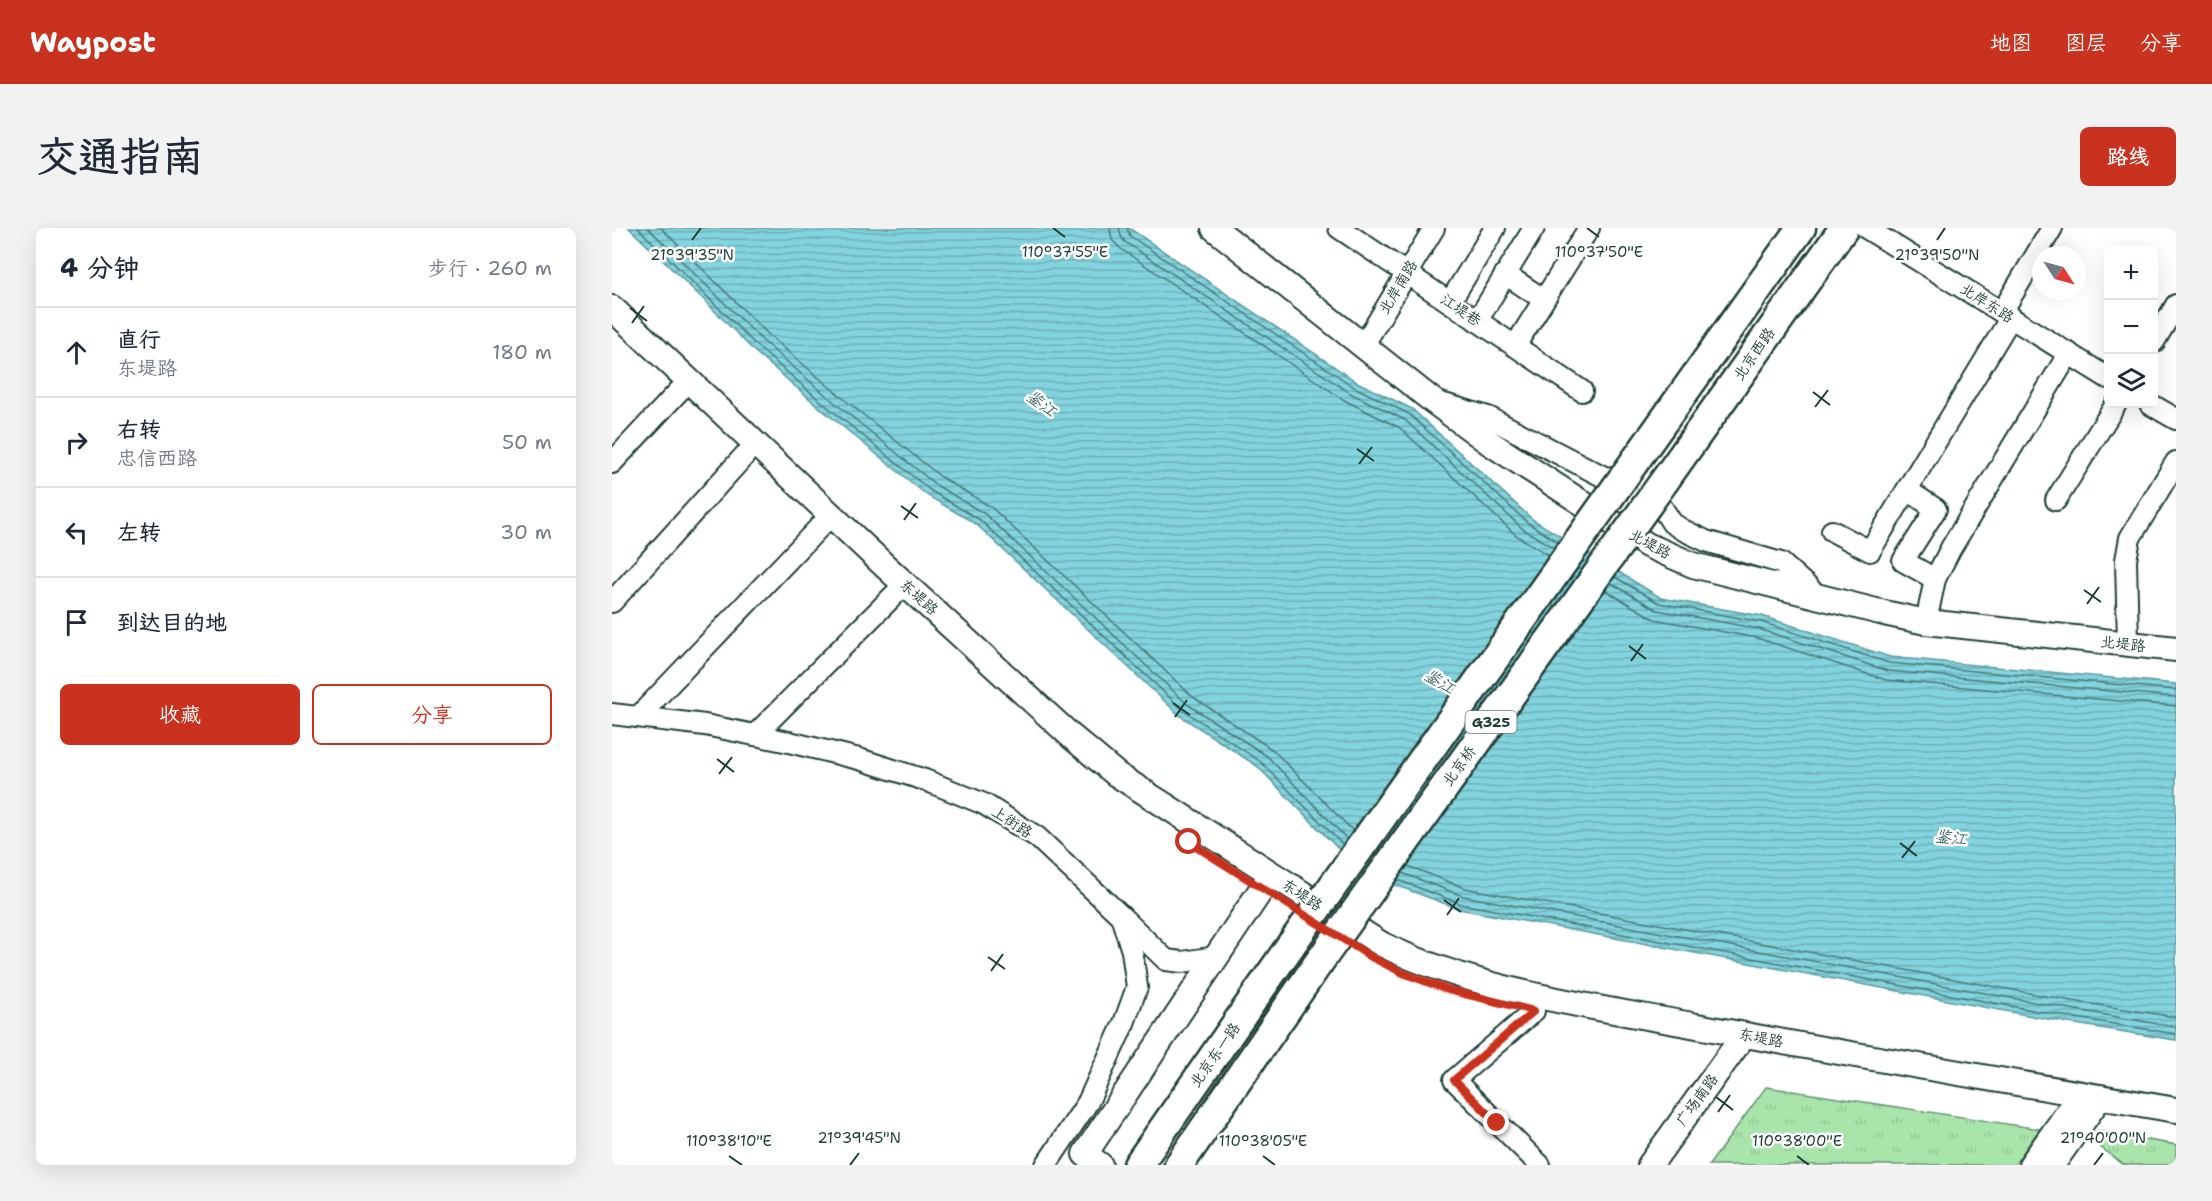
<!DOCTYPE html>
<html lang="zh">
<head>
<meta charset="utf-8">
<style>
  body { margin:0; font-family:"Shantell Sans","LXGW WenKai TC",sans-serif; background:#f2f2f3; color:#1f2937 }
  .controls { position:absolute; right:18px; top:18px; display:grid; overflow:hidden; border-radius:9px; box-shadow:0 6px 24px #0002 }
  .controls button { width:54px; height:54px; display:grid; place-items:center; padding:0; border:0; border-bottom:2px solid #e0e1e3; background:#fff; color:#1f2937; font:30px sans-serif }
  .compass { position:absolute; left:1420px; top:18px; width:54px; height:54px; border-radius:50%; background:#fff; box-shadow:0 6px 24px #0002; rotate:126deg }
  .stop { position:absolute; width:18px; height:18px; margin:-14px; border:4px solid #c8321e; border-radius:50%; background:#fff }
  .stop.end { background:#c8321e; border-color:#fff; box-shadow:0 2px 6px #0008 }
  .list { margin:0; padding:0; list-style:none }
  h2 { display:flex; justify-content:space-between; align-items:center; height:78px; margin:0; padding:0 24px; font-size:26px }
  h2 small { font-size:20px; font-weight:400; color:#747a83 }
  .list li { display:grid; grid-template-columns:39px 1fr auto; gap:18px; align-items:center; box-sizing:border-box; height:90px; padding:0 24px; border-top:2px solid #e0e1e3 }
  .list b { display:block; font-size:22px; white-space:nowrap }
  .list p { margin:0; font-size:20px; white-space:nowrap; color:#747a83 }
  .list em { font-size:20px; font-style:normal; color:#747a83 }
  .actions { display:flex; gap:12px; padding:18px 24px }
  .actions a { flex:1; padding:14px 0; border:2px solid #c8321e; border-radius:9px; text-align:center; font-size:21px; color:#c8321e }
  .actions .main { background:#c8321e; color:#fff }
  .icon { flex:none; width:33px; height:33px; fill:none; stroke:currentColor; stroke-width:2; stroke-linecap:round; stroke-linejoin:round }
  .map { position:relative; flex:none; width:1564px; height:937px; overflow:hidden; border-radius:9px }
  header { display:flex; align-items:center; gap:36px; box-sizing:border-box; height:84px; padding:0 30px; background:#c8321e; color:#fff }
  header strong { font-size:28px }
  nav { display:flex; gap:33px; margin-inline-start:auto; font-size:21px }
  .intro { display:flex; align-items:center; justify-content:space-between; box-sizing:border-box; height:144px; padding:0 36px }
  h1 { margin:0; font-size:42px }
  .button { padding:15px 27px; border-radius:9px; background:#c8321e; color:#fff; font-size:21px; font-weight:700 }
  main { display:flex; gap:36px; padding:0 36px }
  aside { flex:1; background:#fff; border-radius:9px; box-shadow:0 6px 24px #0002 }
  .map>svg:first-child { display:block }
</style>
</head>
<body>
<header>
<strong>Waypost</strong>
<nav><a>地图</a><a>图层</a><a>分享</a></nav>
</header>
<div class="intro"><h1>交通指南</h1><a class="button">路线</a></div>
<main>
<aside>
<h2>4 分钟<small>步行 · 260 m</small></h2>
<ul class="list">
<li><svg class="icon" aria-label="ahead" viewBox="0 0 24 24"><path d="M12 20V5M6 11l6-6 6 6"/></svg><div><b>直行</b><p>东堤路</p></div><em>180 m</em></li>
<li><svg class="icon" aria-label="right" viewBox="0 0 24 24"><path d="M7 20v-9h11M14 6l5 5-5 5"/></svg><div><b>右转</b><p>忠信西路</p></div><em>50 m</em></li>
<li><svg class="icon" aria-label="left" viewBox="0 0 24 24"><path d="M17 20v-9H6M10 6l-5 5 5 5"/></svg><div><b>左转</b></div><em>30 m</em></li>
<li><svg class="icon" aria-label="arrive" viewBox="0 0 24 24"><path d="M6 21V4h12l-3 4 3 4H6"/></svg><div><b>到达目的地</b></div></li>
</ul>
<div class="actions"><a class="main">收藏</a><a>分享</a></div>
</aside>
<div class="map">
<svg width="1564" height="937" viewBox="0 0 1564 937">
  <defs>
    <pattern id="grass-tufts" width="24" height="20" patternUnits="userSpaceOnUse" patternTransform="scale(1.5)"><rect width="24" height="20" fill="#a9e5ab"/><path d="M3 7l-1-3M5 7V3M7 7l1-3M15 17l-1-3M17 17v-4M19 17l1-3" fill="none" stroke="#91c594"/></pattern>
    <pattern id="water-rules" width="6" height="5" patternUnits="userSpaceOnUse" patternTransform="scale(1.5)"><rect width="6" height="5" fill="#84d4df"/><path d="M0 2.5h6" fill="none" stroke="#6badb6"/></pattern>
  </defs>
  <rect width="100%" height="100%" fill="#fff"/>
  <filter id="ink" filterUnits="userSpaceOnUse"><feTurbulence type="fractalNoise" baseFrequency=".0167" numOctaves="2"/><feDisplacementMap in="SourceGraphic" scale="12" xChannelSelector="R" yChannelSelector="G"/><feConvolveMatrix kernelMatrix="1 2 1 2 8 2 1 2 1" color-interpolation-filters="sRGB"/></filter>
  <g filter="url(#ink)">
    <g fill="url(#grass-tufts)" stroke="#649170" stroke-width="1.5">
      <polygon points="1154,859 1428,901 1402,937 1097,937"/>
      <polygon points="1485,903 1564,917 1564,937 1512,937 1479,912"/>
    </g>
    <polygon fill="url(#water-rules)" stroke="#5c989b" stroke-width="1.5" points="17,0 517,0 745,154 800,181 920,291 1049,370 1150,388 1278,429 1564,456 1564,812 1457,795 847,681 749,644 645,538 567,487 364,296 316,268 214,185 142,123 89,69"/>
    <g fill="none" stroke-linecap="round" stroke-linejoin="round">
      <g stroke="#477978" stroke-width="1.5">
        <polyline points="26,0 146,119 218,181 319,263 368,292 571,482 649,534 731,617"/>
        <polyline points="36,0 151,113 223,175 324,257 373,286 575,476 655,528 735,611"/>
        <polyline points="49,0 157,107 228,168 329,249 379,279 581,469 661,522 741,603"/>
        <polyline points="498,0 500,12 509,21 732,172 788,200 905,308 937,327"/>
        <polyline points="507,0 509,8 513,14 738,165 793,192 911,301 942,320"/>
        <polyline points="515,0 518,8 742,159 797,186 916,295 946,314"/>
        <polyline points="1003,349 1047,375 1149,394 1277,435 1564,462"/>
        <polyline points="999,355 1045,382 1147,401 1276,443 1564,469"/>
        <polyline points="993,362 1042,391 1145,410 1274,452 1564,478"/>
        <polyline points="796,638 853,660 1460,773 1564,789"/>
        <polyline points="790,645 851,668 1459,781 1564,799"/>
        <polyline points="786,652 849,676 1458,789 1564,806"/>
      </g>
      <defs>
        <g id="minor">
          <polyline points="727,0 970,163"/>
          <polyline points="1254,0 1496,150"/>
          <polyline points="893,46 931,71"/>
          <polyline points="838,74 883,0"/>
          <polyline points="1390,84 1440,0"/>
          <polyline points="865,93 922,0"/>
          <polyline points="1542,114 1564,77"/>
          <polyline points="751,118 822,0"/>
          <polyline points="903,118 977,0"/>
          <polyline points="829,175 876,189 994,250 1013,247"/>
          <polyline points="1538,176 1564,191"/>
          <polyline points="0,235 67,163"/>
          <polyline points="1295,262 1324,281 1291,333 1323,351 1314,394"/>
          <polyline points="1042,267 1060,295 1071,302 1094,313 1169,335 1207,369"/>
          <polyline points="1444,272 1504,176"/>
          <polyline points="1220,303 1258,323 1399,89"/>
          <polyline points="1323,351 1339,320 1457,125"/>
          <polyline points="0,374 133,227"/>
          <polyline points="1516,416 1514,332 1518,310 1564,234"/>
          <polyline points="0,486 93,497 177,514 247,531 313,552 372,576 425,609 509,688 520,723 525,759 512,795 476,874 434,937"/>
          <polyline points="26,489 219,287"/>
          <polyline points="143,507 293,356"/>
          <polyline points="511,690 554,732 570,734 604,729"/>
          <polyline points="922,783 842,852 928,937"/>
        </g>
        <g id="major">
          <polyline points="602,0 821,173 878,215 1035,317 1081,337 1272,385 1314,394 1564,421"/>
          <path d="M0,80L273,338L460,509L504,546L769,716C867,764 978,778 1085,798C1244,828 1404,855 1564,882"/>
          <polyline points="488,937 473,926 659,647"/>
          <polyline points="1038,937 1132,807"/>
          <polyline points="1419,937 1469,866"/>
          <polyline points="1440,937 1488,869"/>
        </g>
        <g id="highway">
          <polyline points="1023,233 1189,0"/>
          <polyline points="1053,252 1232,0"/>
          <polyline points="526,937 679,717"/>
          <polyline points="567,937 705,737"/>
        </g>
      </defs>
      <use href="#minor" stroke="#1f3d34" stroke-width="24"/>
      <use href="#major" stroke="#1f3d34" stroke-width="28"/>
      <use href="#highway" stroke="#1f3d34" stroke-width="33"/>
      <use href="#minor" stroke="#fff" stroke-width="20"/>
      <use href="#major" stroke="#fff" stroke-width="24"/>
      <use href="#highway" stroke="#fff" stroke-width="28"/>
      <defs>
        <g id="highway-bridge">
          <polyline points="679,717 1023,233"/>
          <polyline points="705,737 1053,252"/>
        </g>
      </defs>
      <use href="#highway-bridge" stroke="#1f3d34" stroke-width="33" stroke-linecap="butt"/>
      <use href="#highway-bridge" stroke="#fff" stroke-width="28"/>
    </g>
  </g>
  <g fill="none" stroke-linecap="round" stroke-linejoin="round" filter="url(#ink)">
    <polyline stroke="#c8321e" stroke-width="8" points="577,614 761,730 791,745 836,762 922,783 842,852 885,895"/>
  </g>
  <path fill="none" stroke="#1f3d34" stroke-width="2" d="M441,0L453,9M975,0L987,9M80,12L89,0M1325,12L1333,0M18,80L35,93M20,95L32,78M1201,164L1218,177M1203,179L1216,162M745,221L762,233M747,236L760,219M289,278L306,290M292,292L304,275M1472,362L1489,374M1475,376L1487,359M1017,418L1034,431M1019,433L1031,416M561,475L578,487M563,489L575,472M105,531L122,544M107,546L120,529M1288,615L1305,628M1290,630L1303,613M832,672L849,684M835,687L847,670M376,729L393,741M379,743L391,726M1104,869L1121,882M1106,884L1118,867M117,928L130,937M651,928L663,937M1185,928L1197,937M238,937L247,925M1482,937L1491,925"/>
  <g text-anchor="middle" stroke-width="5" stroke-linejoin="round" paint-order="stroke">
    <rect fill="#fff" stroke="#627771" stroke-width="1.5" x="853.5" y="483" width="51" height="22" rx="4.5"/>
    <g font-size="14" font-weight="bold" fill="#1f3d34">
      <text x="879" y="499">G325</text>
    </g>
    <g font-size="15" fill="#1f3d34" stroke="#fff">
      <text transform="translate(786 59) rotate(-59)" y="5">北岸南路</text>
      <text transform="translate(1375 75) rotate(32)" y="5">北岸东路</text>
      <text transform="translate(849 82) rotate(34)" y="5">江堤巷</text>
      <text transform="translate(1142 126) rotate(-55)" y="5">北京西路</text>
      <text transform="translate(1038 316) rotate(28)" y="5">北堤路</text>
      <text transform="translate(307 369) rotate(42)" y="5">东堤路</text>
      <text transform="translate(1511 416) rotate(6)" y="5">北堤路</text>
      <text transform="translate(847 538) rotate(-54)" y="5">北京桥</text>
      <text transform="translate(400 594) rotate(33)" y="5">上街路</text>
      <text transform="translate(690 667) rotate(33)" y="5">东堤路</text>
      <text transform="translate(1149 810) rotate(11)" y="5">东堤路</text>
      <text transform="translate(603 827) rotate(-55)" y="5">北京东一路</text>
      <text transform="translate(1085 872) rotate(-54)" y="5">广场南路</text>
    </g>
    <g font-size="16" font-style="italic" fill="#38635f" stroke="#fff">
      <text transform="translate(430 175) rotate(37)" y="6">鉴江</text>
      <text transform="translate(828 453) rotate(31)" y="6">鉴江</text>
      <text transform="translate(1339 609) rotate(6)" y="6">鉴江</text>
    </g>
  </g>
  <g font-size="15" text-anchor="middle" fill="#1f3d34" stroke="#fff" stroke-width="5" stroke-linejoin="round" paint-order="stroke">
    <text x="453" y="29">110°37'55"E</text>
    <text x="987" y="29">110°37'50"E</text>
    <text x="80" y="32">21°39'35"N</text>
    <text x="1325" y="32">21°39'50"N</text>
    <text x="247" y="915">21°39'45"N</text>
    <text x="1491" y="915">21°40'00"N</text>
    <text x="117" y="918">110°38'10"E</text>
    <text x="651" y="918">110°38'05"E</text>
    <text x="1185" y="918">110°38'00"E</text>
  </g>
</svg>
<div class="controls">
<button>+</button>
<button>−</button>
<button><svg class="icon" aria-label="layers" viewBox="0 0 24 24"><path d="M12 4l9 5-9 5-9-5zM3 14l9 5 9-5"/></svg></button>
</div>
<svg class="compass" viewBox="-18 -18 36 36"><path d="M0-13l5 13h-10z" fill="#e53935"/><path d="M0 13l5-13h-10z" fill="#747a83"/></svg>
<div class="stop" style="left:577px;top:614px"></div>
<div class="stop end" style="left:885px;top:895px"></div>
</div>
</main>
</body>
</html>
